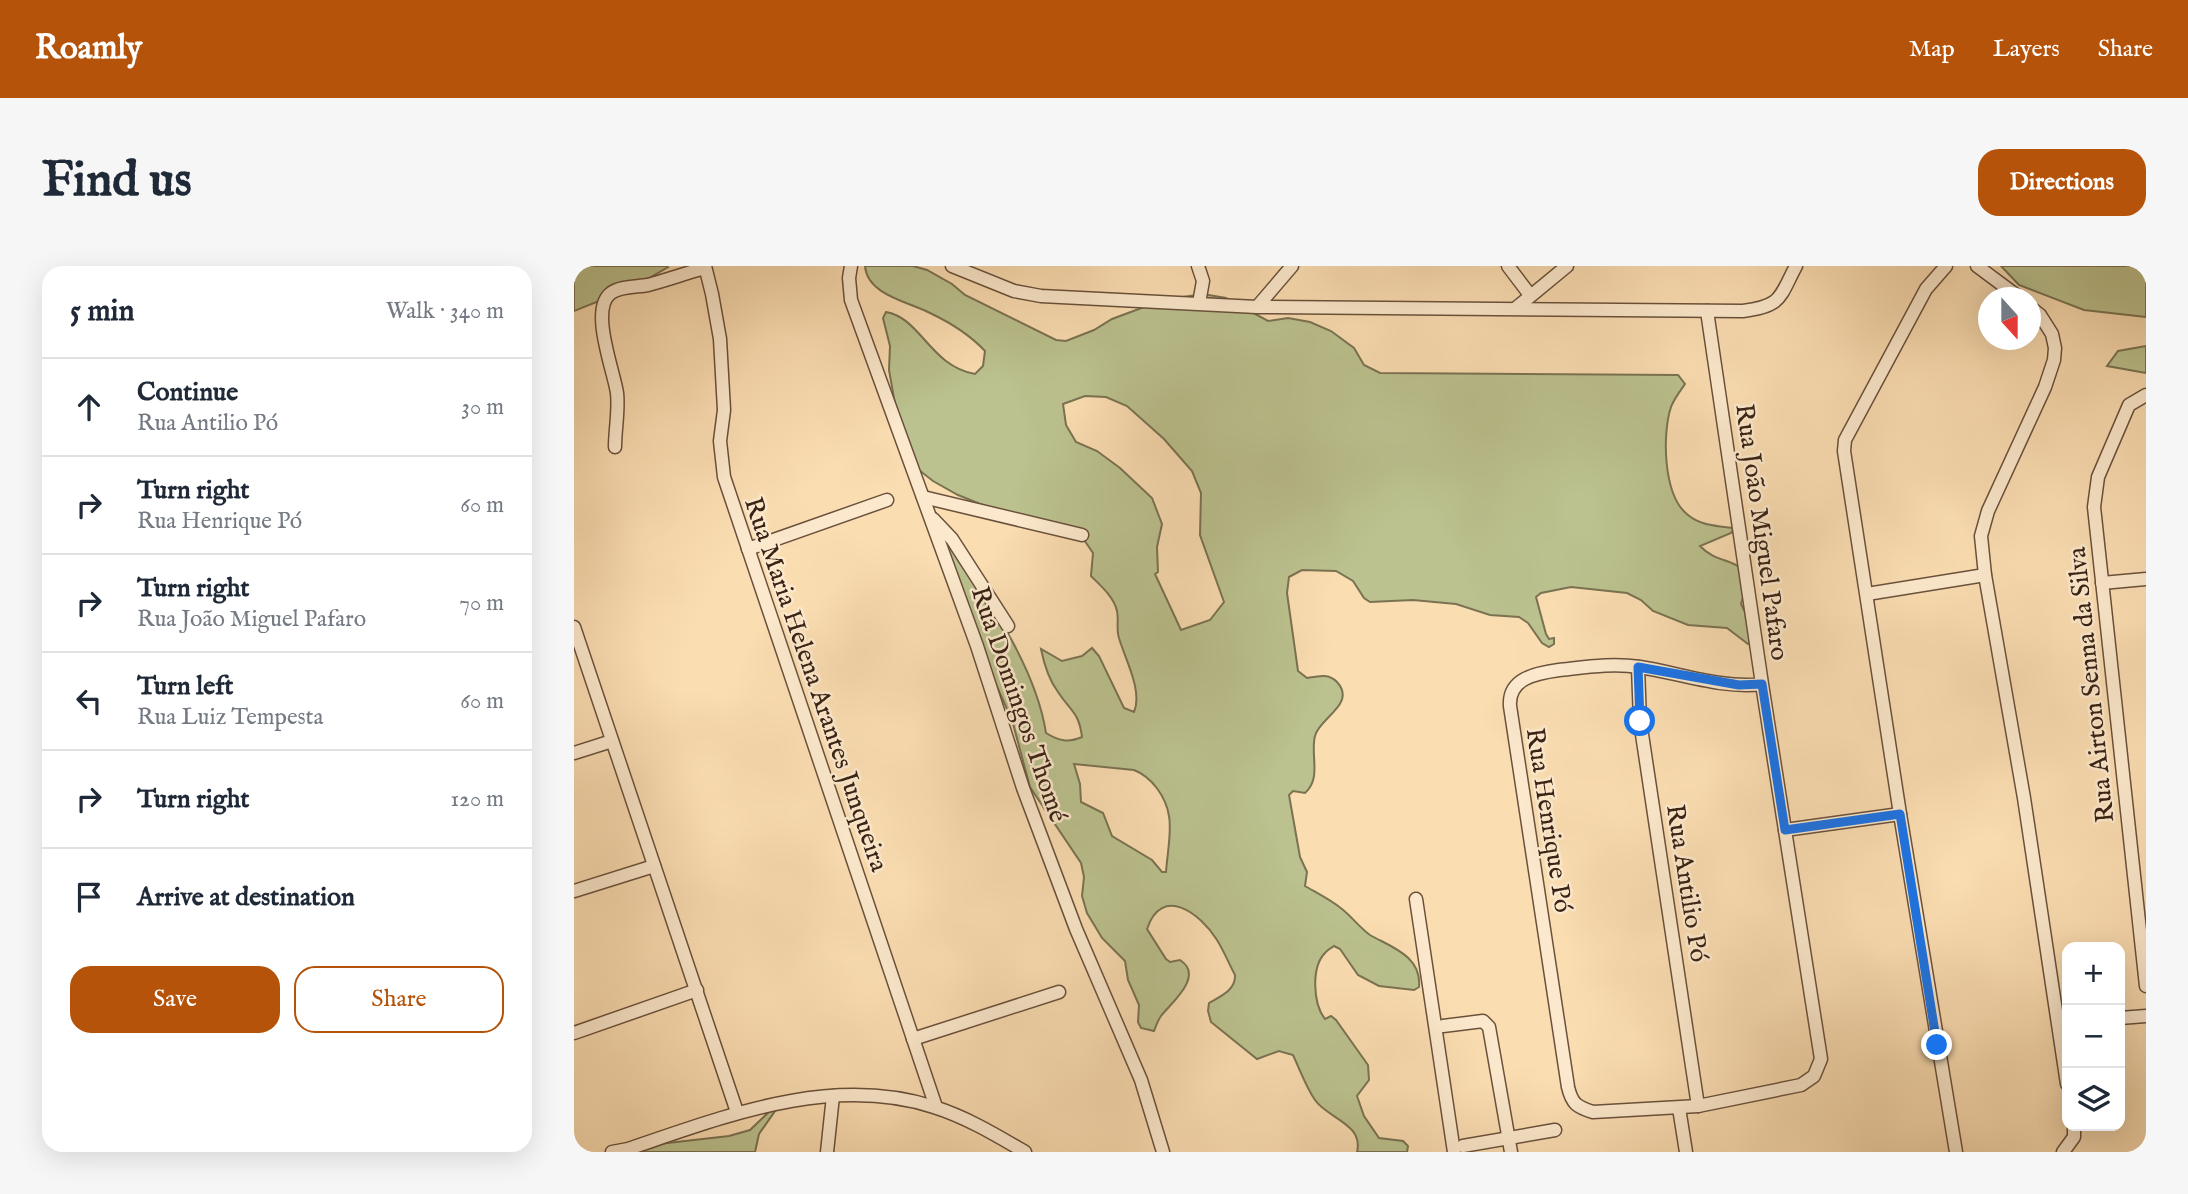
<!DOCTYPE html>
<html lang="en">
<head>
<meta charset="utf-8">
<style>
  body { margin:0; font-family:"IM FELL English",serif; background:#f6f6f7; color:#1f2937 }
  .controls { position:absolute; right:21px; bottom:21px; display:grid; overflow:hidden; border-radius:14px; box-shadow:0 7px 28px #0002 }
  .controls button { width:63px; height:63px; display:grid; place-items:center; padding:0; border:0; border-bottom:2px solid #e0e1e3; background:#fff; color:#1f2937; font:35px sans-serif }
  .compass { position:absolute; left:1404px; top:21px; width:63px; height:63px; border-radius:50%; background:#fff; box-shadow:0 7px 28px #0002; rotate:159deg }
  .stop { position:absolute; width:21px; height:21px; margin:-16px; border:5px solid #1a73e8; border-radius:50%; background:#fff }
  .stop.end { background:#1a73e8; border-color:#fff; box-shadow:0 2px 7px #0008 }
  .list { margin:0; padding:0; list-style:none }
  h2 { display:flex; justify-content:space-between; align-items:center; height:91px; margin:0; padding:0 28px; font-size:30px }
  h2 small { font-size:23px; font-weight:400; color:#747a83 }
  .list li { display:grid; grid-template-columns:46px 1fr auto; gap:21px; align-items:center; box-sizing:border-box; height:98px; padding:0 28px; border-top:2px solid #e0e1e3 }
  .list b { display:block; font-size:26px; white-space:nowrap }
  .list p { margin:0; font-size:23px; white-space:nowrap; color:#747a83 }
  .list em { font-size:23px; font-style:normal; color:#747a83 }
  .actions { display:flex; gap:14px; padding:21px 28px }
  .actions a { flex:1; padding:16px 0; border:2px solid #b45309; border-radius:21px; text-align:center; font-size:24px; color:#b45309 }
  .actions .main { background:#b45309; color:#fff }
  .icon { flex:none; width:38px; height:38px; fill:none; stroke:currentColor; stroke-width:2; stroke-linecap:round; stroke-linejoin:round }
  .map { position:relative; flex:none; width:1572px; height:886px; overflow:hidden; border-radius:21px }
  header { display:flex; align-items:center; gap:42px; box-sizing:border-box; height:98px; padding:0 35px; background:#b45309; color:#fff }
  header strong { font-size:33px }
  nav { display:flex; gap:38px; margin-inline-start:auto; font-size:24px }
  .intro { display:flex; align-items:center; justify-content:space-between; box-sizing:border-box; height:168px; padding:0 42px }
  h1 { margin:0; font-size:49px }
  .button { padding:18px 32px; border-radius:21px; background:#b45309; color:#fff; font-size:24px; font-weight:700 }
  main { display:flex; gap:42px; padding:0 42px }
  aside { flex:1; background:#fff; border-radius:21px; box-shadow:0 7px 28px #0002 }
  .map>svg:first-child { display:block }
</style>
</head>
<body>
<header>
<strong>Roamly</strong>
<nav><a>Map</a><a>Layers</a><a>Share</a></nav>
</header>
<div class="intro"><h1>Find us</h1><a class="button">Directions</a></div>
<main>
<aside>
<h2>5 min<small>Walk · 340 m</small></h2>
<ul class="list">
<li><svg class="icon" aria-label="ahead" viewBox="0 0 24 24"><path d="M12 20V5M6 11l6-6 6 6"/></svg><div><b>Continue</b><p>Rua Antilio Pó</p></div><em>30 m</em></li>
<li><svg class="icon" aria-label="right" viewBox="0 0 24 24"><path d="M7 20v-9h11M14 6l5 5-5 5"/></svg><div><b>Turn right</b><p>Rua Henrique Pó</p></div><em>60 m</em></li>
<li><svg class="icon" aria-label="right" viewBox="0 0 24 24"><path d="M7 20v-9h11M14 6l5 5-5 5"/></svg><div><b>Turn right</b><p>Rua João Miguel Pafaro</p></div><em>70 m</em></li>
<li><svg class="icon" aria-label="left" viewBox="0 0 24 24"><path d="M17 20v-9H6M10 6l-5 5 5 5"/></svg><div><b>Turn left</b><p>Rua Luiz Tempesta</p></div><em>60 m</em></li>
<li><svg class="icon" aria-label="right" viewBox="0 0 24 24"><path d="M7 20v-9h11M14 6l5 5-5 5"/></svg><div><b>Turn right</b></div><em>120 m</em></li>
<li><svg class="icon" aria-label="arrive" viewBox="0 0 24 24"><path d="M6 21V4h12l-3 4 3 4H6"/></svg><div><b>Arrive at destination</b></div></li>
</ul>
<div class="actions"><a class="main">Save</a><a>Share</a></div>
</aside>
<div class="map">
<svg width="1572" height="886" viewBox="0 0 1572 886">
  <rect width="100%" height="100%" fill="#fbddb2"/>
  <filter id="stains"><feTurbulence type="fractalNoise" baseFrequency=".00286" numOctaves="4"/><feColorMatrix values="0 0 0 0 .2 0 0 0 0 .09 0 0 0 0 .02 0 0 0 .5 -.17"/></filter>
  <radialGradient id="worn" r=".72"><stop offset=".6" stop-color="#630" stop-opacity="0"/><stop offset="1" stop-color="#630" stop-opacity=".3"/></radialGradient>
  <g fill="#bbc28f" stroke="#7a7252" stroke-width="2" fill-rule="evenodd">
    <polygon points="0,0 93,0 94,1 60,21 0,45"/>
    <path d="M291,0H339L353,4L378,18L391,29L482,74L492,75L520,64L538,53L589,34L629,28L652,32L694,55L714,52L736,56L757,65L780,82L790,99L806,107L1104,109L1111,118C1106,125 1100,133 1097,141C1088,168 1089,230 1114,249C1127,260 1144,260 1160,262L1157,267L1126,280C1148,304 1184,286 1167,338L1177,358L1181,372L1174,378L1153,362L1114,359L1079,345L1067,334L1053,327L997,321L967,327L962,331L972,368L975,373L980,372V378L975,381L968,377L954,357L945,351L916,349L882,338L839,334L796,336L790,332L779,315L762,305L728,304L715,311L713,327L724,405L733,412C744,410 755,407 763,416C783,438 745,452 741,470C736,489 748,512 731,527L719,525L715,529L726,591L733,606L731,620C743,627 757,634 768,643C778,651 786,662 796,669C817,681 848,690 845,721L840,724L805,720L784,709L766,683L760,680C757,682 753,684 751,687C737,701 739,738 751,753L757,750L762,754L794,799L795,814L783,830L790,850L805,872L829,875L834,880L833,886H783C790,858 753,852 741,834C732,821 726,804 719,789L705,785L683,793L637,756L634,745L635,737C647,730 662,724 661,709C655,698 650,685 643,674C627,648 588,618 573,663L592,693L596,696L606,694C631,710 597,737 587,750C584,754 582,760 580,765L567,762L564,756L565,739L554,714L551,695L528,672L513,647L508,630L510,611L507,597L456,521L438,454L411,394L374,287L368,264C407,324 461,396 472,467C485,475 494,477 508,471C505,446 497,446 484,426C475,414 470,398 467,383L488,395L508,390L518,382L525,390L550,442L560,446C569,425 551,393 545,372C542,363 545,354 543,345C540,331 526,319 517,310L519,287L506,268L436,250L384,229L359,215L336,197L324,155L315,104L316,80L309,52L312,46C347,52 356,100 401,108L409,100L411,85C396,69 375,56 356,47C335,36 293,29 291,0ZM511,130L532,131L553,140L590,173L618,205L627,227L626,269L650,336L636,354L607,364L581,308L584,306L583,281L588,258L578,232L546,202L523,185L502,176L492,159L489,138ZM500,498L560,504C578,511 592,531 595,550C598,565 593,590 592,606H588L578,594L538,570L529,547L507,536L506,518Z"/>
    <polygon points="1427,0 1572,0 1572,51 1510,44 1445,19"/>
    <polygon points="1572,80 1572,107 1533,100 1544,85"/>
    <polygon points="200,841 201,845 185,868 181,886 69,886 76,879 155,870 176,864"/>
  </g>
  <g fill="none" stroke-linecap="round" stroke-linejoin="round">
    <defs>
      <g id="minor">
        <polyline points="131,0 138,28 146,73 150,144 146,175 150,211 362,841"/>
        <polyline points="277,0 275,12 277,34 403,380 449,522 502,663 567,814 589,886"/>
        <path d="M378,0L440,25L467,30L683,41L1169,45C1208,40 1205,32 1222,0"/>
        <polyline points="624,0 629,15 625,37"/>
        <polyline points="934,0 956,29"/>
        <polyline points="1372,0 1352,23 1271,174 1270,185 1326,548 1382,886"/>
        <polyline points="1403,0 1446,32"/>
        <polyline points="683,41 718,0"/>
        <polyline points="1456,41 1466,49 1478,68 1481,82 1480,94 1471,121 1414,245 1407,270 1411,309 1450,532 1493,818"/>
        <polyline points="942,42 993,0"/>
        <path d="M1133,45L1188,418L1247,793L1240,810L1227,819L1124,840L1019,846C1003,841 998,838 994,821L936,440C934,412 963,407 985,404C1013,401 1038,397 1066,401C1105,407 1148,423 1188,418"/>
        <polyline points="1572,129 1555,139 1524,211 1520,241 1572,720"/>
        <path d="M41,181C41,164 45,144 43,127C40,105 15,43 37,27C46,20 63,21 74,19C93,14 112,7 131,2"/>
        <polyline points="349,231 508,269"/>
        <polyline points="359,253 378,273 434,360"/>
        <polyline points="174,283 313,234"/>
        <polyline points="1528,317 1572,313"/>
        <polyline points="1293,328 1411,309"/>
        <polyline points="0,361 163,846"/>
        <polyline points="1064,401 1066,455 1124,840"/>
        <polyline points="0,487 38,475"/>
        <polyline points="1211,564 1326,548"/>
        <polyline points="0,625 80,600"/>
        <polyline points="842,633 880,886"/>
        <polyline points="1546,752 1572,750"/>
        <polyline points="869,760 909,755 915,761 937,886"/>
        <polyline points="0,767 123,724"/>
        <polyline points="339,773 485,726"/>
        <polyline points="1105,842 1112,886"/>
        <polyline points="889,880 981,864"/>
        <path d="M38,886L54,883C152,850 257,808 360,841C392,851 422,869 451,886"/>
        <polyline points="253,886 259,830"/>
        <polyline points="1489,886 1500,871 1500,860"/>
      </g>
    </defs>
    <use href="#minor" stroke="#6a513c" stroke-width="15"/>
    <use href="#minor" stroke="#fce9cd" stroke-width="12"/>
  </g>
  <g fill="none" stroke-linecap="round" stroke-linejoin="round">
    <polyline stroke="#1a73e8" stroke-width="9" points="1066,455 1064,401 1165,419 1188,418 1211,564 1326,548 1363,779"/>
  </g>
  <g text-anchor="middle" stroke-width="5" stroke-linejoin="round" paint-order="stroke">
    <g font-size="26" fill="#392215" stroke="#fce9cd">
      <text transform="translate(1189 266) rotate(82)" y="9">Rua João Miguel Pafaro</text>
      <text transform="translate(243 418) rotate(71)" y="9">Rua Maria Helena Arantes Junqueira</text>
      <text transform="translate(1516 419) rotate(-96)" y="9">Rua Airton Senna da Silva</text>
      <text transform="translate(446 438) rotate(71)" y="9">Rua Domingos Thomé</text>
      <text transform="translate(976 554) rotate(81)" y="9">Rua Henrique Pó</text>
      <text transform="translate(1114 617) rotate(81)" y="9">Rua Antilio Pó</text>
    </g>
  </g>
  <rect width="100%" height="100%" filter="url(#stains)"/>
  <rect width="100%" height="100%" fill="url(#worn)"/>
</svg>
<div class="controls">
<button>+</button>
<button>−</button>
<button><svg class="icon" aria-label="layers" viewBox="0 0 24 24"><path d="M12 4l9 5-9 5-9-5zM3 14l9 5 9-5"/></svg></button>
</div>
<svg class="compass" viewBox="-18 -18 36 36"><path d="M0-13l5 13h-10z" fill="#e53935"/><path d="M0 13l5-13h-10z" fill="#747a83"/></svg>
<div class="stop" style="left:1066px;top:455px"></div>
<div class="stop end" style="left:1363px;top:779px"></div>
</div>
</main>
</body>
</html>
